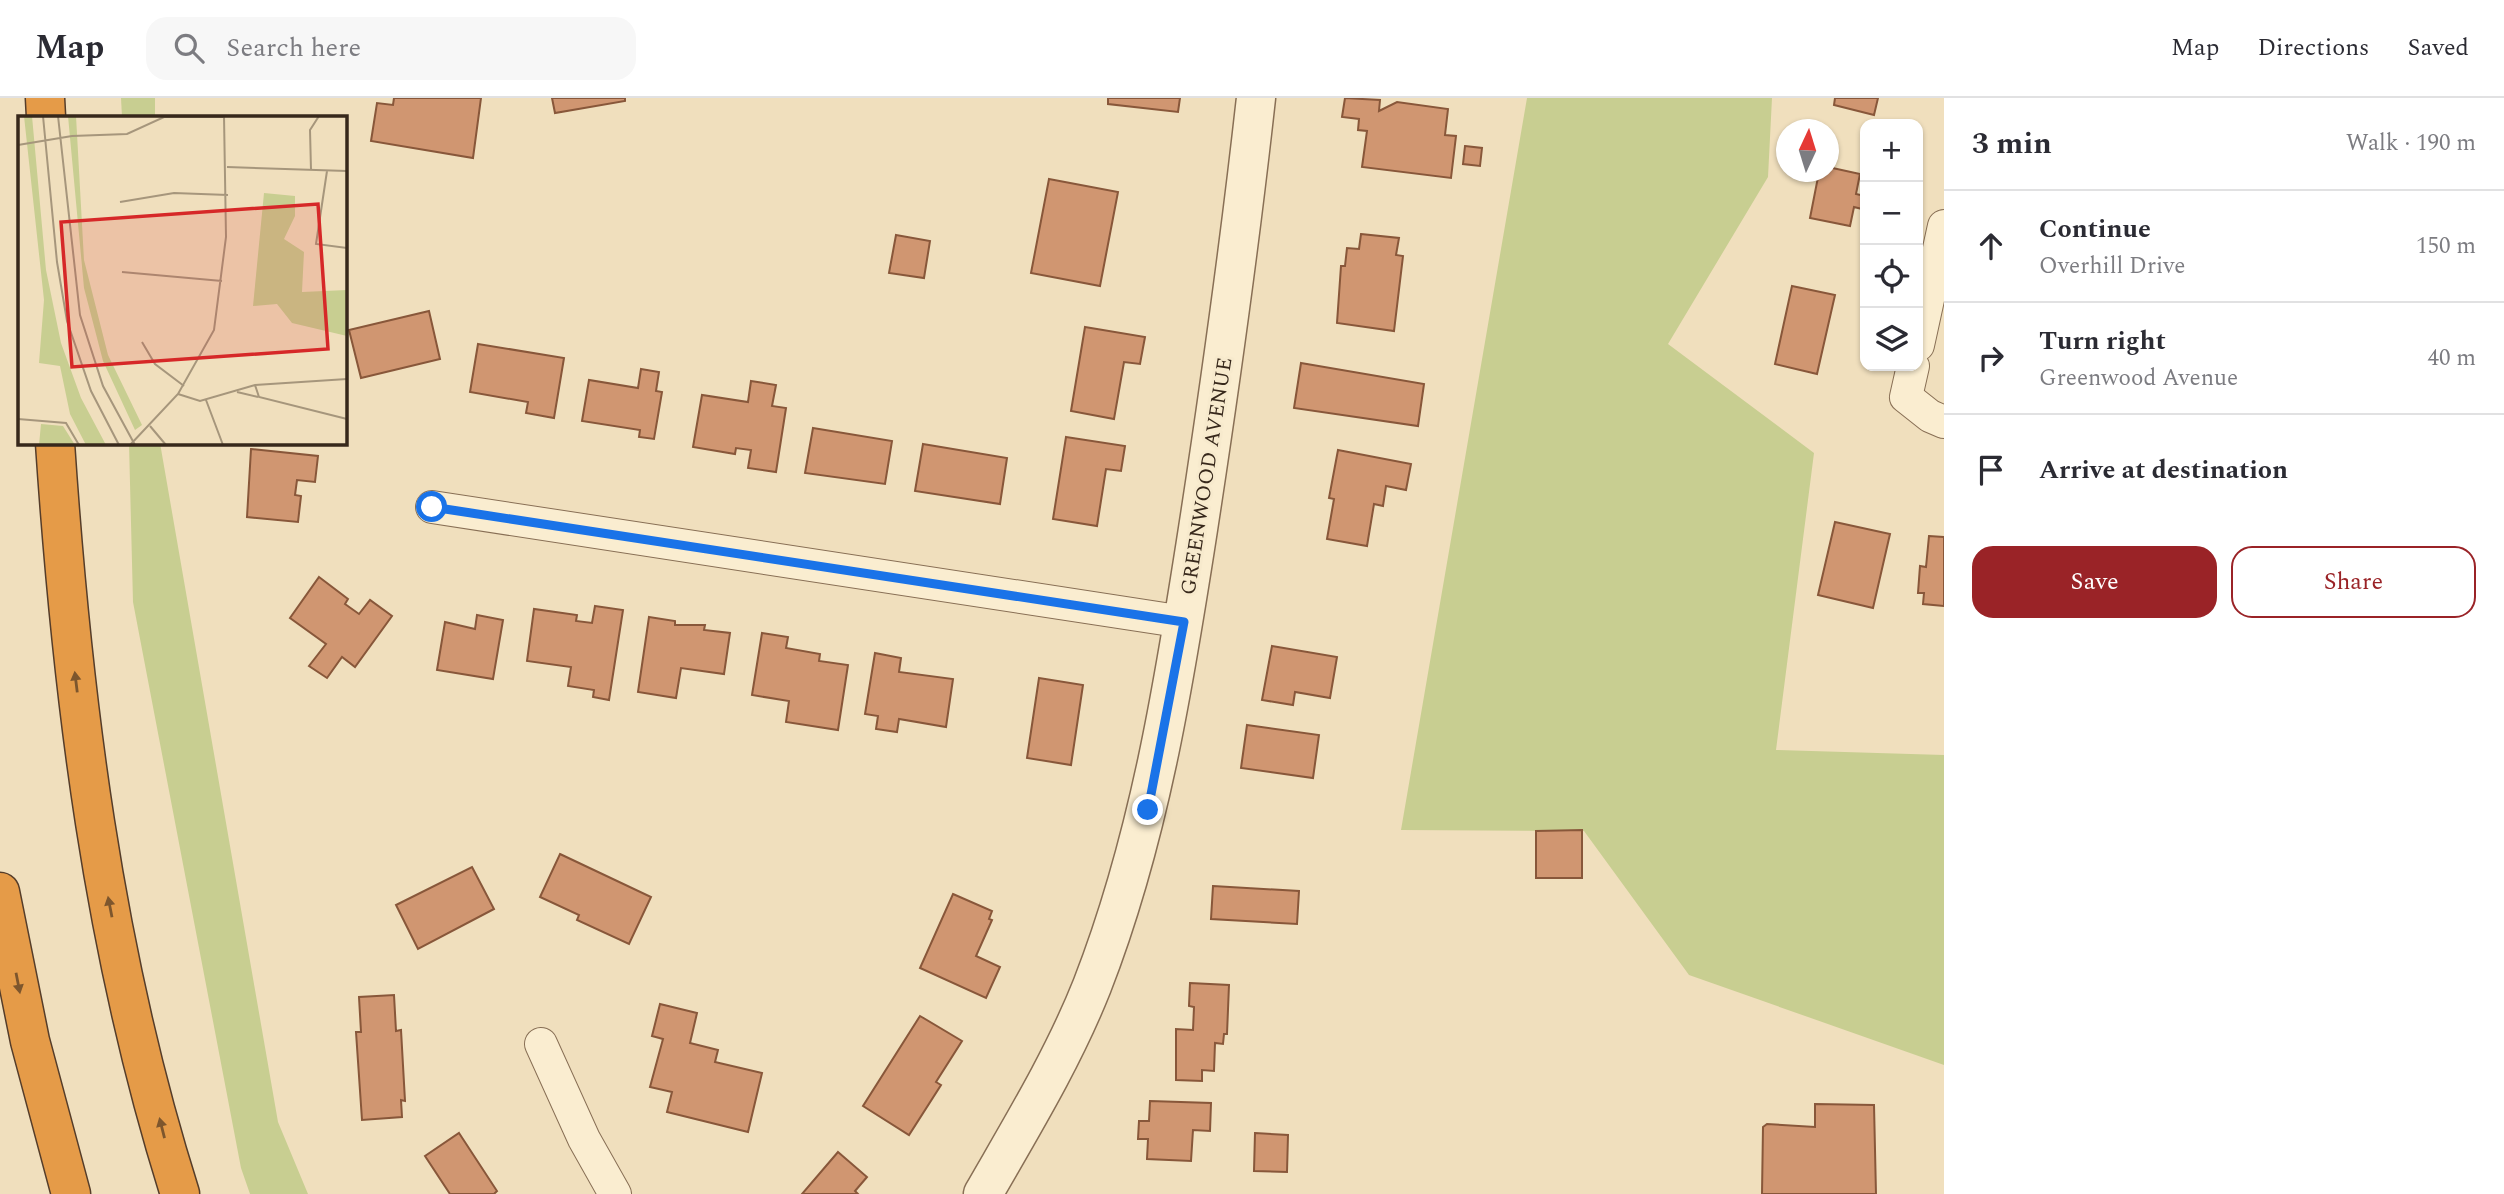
<!DOCTYPE html>
<html lang="en">
<head>
<meta charset="utf-8">
<style>
  body { margin:0; font-family:Spectral,serif; background:#f7f7f7; color:#2b2b33 }
  .controls { position:absolute; right:21px; top:21px; display:grid; overflow:hidden; border-radius:14px; box-shadow:0 2px 5px #0004 }
  .controls button { width:63px; height:63px; display:grid; place-items:center; padding:0; border:0; border-bottom:2px solid #e1e1e2; background:#fff; color:#2b2b33; font:35px sans-serif }
  .compass { position:absolute; left:1776px; top:21px; width:63px; height:63px; border-radius:50%; background:#fff; box-shadow:0 2px 5px #0004; rotate:4deg }
  .stop { position:absolute; width:21px; height:21px; margin:-16px; border:5px solid #1a73e8; border-radius:50%; background:#fff }
  .stop.end { background:#1a73e8; border-color:#fff; box-shadow:0 2px 7px #0008 }
  .list { margin:0; padding:0; list-style:none }
  h2 { display:flex; justify-content:space-between; align-items:center; height:91px; margin:0; padding:0 28px; font-size:30px }
  h2 small { font-size:23px; font-weight:400; color:#7c7c81 }
  .list li { display:grid; grid-template-columns:46px 1fr auto; gap:21px; align-items:center; box-sizing:border-box; height:112px; padding:0 28px; border-top:2px solid #e1e1e2 }
  .list b { display:block; font-size:26px; white-space:nowrap }
  .list p { margin:0; font-size:23px; white-space:nowrap; color:#7c7c81 }
  .list em { font-size:23px; font-style:normal; color:#7c7c81 }
  .actions { display:flex; gap:14px; padding:21px 28px }
  .actions a { flex:1; padding:16px 0; border:2px solid #9a2327; border-radius:21px; text-align:center; font-size:24px; color:#9a2327 }
  .actions .main { background:#9a2327; color:#fff }
  .icon { flex:none; width:38px; height:38px; fill:none; stroke:currentColor; stroke-width:2; stroke-linecap:round; stroke-linejoin:round }
  .map { position:relative; flex:none; width:1944px; height:1096px; overflow:hidden }
  header { display:flex; align-items:center; gap:42px; box-sizing:border-box; height:98px; padding:0 35px; background:#fff; border-bottom:2px solid #e1e1e2 }
  header strong { font-size:33px }
  nav { display:flex; gap:38px; margin-inline-start:auto; font-size:24px }
  .search { width:490px; height:63px; background:#f7f7f7; display:flex; align-items:center; gap:18px; box-sizing:border-box; padding:0 24px; border-radius:21px; color:#7c7c81; font-size:26px }
  main { display:flex }
  aside { flex:1; background:#fff }
  .map>svg:first-child { display:block }
</style>
</head>
<body>
<header>
<strong>Map</strong>
<div class="search"><svg class="icon" aria-label="search" viewBox="0 0 24 24"><circle cx="10" cy="10" r="6"/><path d="M15 15l6 6"/></svg>Search here</div>
<nav><a>Map</a><a>Directions</a><a>Saved</a></nav>
</header>
<main>
<div class="map">
<svg width="1944" height="1096" viewBox="0 0 1944 1096">
  <rect width="100%" height="100%" fill="#f0dfbd"/>
  <g fill="#c8ce91">
    <polygon points="121,0 155,0 155,19 122,19"/>
    <polygon points="1527,0 1772,0 1768,79 1668,246 1814,355 1776,652 1944,657 1944,967 1689,877 1584,733 1401,732"/>
    <polygon points="129,345 160,345 278,1024 308,1096 250,1096 241,1070 133,504"/>
  </g>
  <g fill="#d09671" stroke="#88573a" stroke-width="2">
    <polygon points="394,0 481,0 473,60 371,43 377,5 393,7"/>
    <polygon points="552,0 625,0 625,3 555,15"/>
    <polygon points="1108,0 1180,0 1178,14 1108,6"/>
    <polygon points="1345,0 1380,2 1379,13 1397,4 1448,11 1445,37 1456,38 1451,80 1362,69 1367,33 1358,32 1359,21 1342,19"/>
    <polygon points="1835,0 1878,0 1874,17 1834,7"/>
    <polygon points="1465,48 1482,50 1480,68 1463,66"/>
    <polygon points="1828,69 1860,76 1856,96 1865,98 1862,111 1854,109 1850,128 1810,120 1819,74 1828,74"/>
    <polygon points="1049,81 1118,94 1100,188 1031,175"/>
    <polygon points="1361,136 1399,140 1396,157 1403,158 1394,233 1337,225 1341,168 1345,168 1347,150 1359,151"/>
    <polygon points="896,137 930,143 924,180 889,175"/>
    <polygon points="1792,188 1835,197 1817,276 1775,266"/>
    <polygon points="429,213 440,261 361,280 349,232"/>
    <polygon points="1085,229 1145,239 1140,266 1124,264 1114,321 1071,313"/>
    <polygon points="478,246 564,260 554,320 526,315 528,304 470,294"/>
    <polygon points="1301,265 1424,286 1418,328 1294,310"/>
    <polygon points="641,271 659,274 656,293 662,294 654,341 639,339 640,332 582,323 589,282 638,290"/>
    <polygon points="751,283 776,287 772,308 786,310 776,374 748,370 751,352 736,350 735,356 693,349 702,297 748,304"/>
    <polygon points="813,330 892,343 885,386 805,375"/>
    <polygon points="1066,339 1125,348 1121,373 1106,371 1097,428 1053,421"/>
    <polygon points="923,346 1007,360 1000,406 915,393"/>
    <polygon points="251,351 318,358 315,384 297,382 295,397 301,398 298,424 247,419"/>
    <polygon points="1338,352 1411,366 1406,392 1386,388 1383,408 1374,406 1367,448 1327,441 1334,401 1329,400"/>
    <polygon points="1835,424 1890,436 1873,510 1818,497"/>
    <polygon points="1929,438 1944,439 1944,508 1923,506 1924,495 1918,495 1920,468 1926,469"/>
    <polygon points="319,479 348,501 345,506 359,516 370,502 392,518 355,569 342,559 327,580 309,568 326,546 290,520"/>
    <polygon points="595,508 623,512 609,602 593,599 594,592 568,588 571,569 527,563 534,511 577,517 576,523 592,525"/>
    <polygon points="477,517 503,522 493,581 437,572 445,524 475,531"/>
    <polygon points="649,519 675,523 675,527 705,527 704,532 730,535 724,576 681,570 676,600 638,594"/>
    <polygon points="762,535 788,539 786,550 820,556 819,563 848,567 838,632 786,624 789,603 752,597"/>
    <polygon points="1272,548 1337,559 1330,600 1295,594 1293,607 1262,602"/>
    <polygon points="875,555 901,560 899,574 953,581 946,629 899,621 897,634 876,631 878,618 865,616"/>
    <polygon points="1039,580 1083,587 1071,667 1027,660"/>
    <polygon points="1247,627 1319,637 1313,680 1241,670"/>
    <polygon points="1582,732 1582,780 1536,780 1536,733"/>
    <polygon points="560,756 651,799 629,846 577,822 579,817 540,799"/>
    <polygon points="472,769 494,811 418,851 396,807"/>
    <polygon points="1213,788 1299,793 1297,826 1211,821"/>
    <polygon points="953,796 992,813 989,821 992,822 976,858 1000,869 986,900 920,870"/>
    <polygon points="1190,885 1229,887 1227,936 1224,936 1223,946 1215,945 1214,973 1202,972 1202,983 1176,982 1176,931 1193,932 1194,909 1189,908"/>
    <polygon points="394,897 396,933 401,932 405,1003 401,1002 402,1019 362,1022 356,934 361,934 359,899"/>
    <polygon points="660,906 697,915 690,945 718,952 715,964 762,975 748,1034 667,1014 672,994 650,989 663,941 652,938"/>
    <polygon points="920,918 962,943 936,984 941,987 909,1037 863,1008"/>
    <polygon points="1150,1003 1211,1005 1210,1033 1193,1032 1191,1063 1147,1061 1148,1041 1138,1041 1139,1023 1149,1023"/>
    <polygon points="1815,1006 1874,1007 1876,1096 1762,1096 1763,1029 1767,1026 1815,1029"/>
    <polygon points="459,1035 497,1093 494,1096 450,1096 425,1058"/>
    <polygon points="1255,1035 1288,1037 1287,1074 1254,1073"/>
    <polygon points="838,1054 867,1079 855,1093 858,1096 802,1096"/>
  </g>
  <g fill="none" stroke-linecap="round" stroke-linejoin="round">
    <defs>
      <g id="minor">
        <polyline points="1918,247 1944,128"/>
        <polyline points="1913,268 1906,299 1930,318 1944,324"/>
        <polyline points="432,409 1184,524"/>
        <polyline points="541,946 584,1041 615,1096"/>
      </g>
      <path id="tertiary" d="M983,1096C1022,1028 1063,961 1092,888C1149,742 1174,586 1198,431C1220,288 1240,144 1256,0"/>
      <g id="motorway">
        <polyline points="45,0 46,19"/>
        <path d="M55,345C72,598 103,853 180,1096"/>
        <polyline points="0,794 30,943 71,1096"/>
      </g>
    </defs>
    <use href="#minor" stroke="#886f55" stroke-width="34"/>
    <use href="#tertiary" stroke="#886f55" stroke-width="41"/>
    <use href="#motorway" stroke="#553d2a" stroke-width="41"/>
    <use href="#minor" stroke="#faedd0" stroke-width="32"/>
    <use href="#tertiary" stroke="#faedd0" stroke-width="38"/>
    <use href="#motorway" stroke="#e59b48" stroke-width="38"/>
  </g>
  <defs><path id="oneway-solid" d="M-6-.8H1V-3.2L6.5 0L1 3.2V.8H-6Z" transform="scale(1.75)"/></defs>
  <g fill="#7d562d">
    <use href="#oneway-solid" transform="translate(76 584) rotate(-97)"/>
    <use href="#oneway-solid" transform="translate(110 809) rotate(-101)"/>
    <use href="#oneway-solid" transform="translate(18 885) rotate(79)"/>
    <use href="#oneway-solid" transform="translate(162 1030) rotate(-104)"/>
  </g>
  <g fill="none" stroke-linecap="round" stroke-linejoin="round">
    <polyline stroke="#1a73e8" stroke-width="9" points="432,409 1184,524 1148,712"/>
  </g>
  <g text-anchor="middle" stroke-width="6" stroke-linejoin="round" paint-order="stroke">
    <g font-size="21" fill="#37281b" stroke="#f7eacd">
      <text transform="translate(1206 378) rotate(-81)" y="7">GREENWOOD AVENUE</text>
    </g>
  </g>
  <g transform="translate(18 18)">
    <rect width="329" height="329" fill="#f0dfbd"/>
    <path d="M6,0H14L28,154L43,227L63,282L88,329H68L52,298L42,250L21,247L26,184ZM50,0H58L66,144L90,239L124,309L117,314L85,245L66,172ZM246,77L277,80V100L266,123L286,136L284,176L329,174V220L274,207L259,188L235,190ZM23,308L45,310L57,329H21Z" fill="#c8ce91"/>
    <path fill="none" stroke="#a6967c" stroke-width="2" d="M25,0L39,146L49,205L73,275L101,329M40,0L62,199L85,270L117,329M0,29L54,20L109,18L146,1H206M209,51L329,55M293,54L292,14L301,0M309,55L298,128L329,132M102,86L156,77L210,79M104,156L204,165M124,226L137,248L166,270M237,269L241,281L329,303M219,276L240,281M160,278L182,285L237,269L329,263M188,284L205,329M0,303L48,307L61,329M132,310L148,329M112,329L160,278L196,214L208,121L206,0"/>
    <path fill="#d62828" fill-opacity="0.15" stroke="#d62828" stroke-width="3.5" d="M300,88L310,233L54,251L43,106Z"/>
    <rect width="329" height="329" fill="none" stroke="#37281b" stroke-width="3.5"/>
  </g>
</svg>
<div class="controls">
<button>+</button>
<button>−</button>
<button><svg class="icon" aria-label="locate" viewBox="0 0 24 24"><circle cx="12" cy="12" r="6"/><path d="M12 2v4M12 18v4M2 12h4M18 12h4"/></svg></button>
<button><svg class="icon" aria-label="layers" viewBox="0 0 24 24"><path d="M12 4l9 5-9 5-9-5zM3 14l9 5 9-5"/></svg></button>
</div>
<svg class="compass" viewBox="-18 -18 36 36"><path d="M0-13l5 13h-10z" fill="#e53935"/><path d="M0 13l5-13h-10z" fill="#7c7c81"/></svg>
<div class="stop" style="left:432px;top:409px"></div>
<div class="stop end" style="left:1148px;top:712px"></div>
</div>
<aside>
<h2>3 min<small>Walk · 190 m</small></h2>
<ul class="list">
<li><svg class="icon" aria-label="ahead" viewBox="0 0 24 24"><path d="M12 20V5M6 11l6-6 6 6"/></svg><div><b>Continue</b><p>Overhill Drive</p></div><em>150 m</em></li>
<li><svg class="icon" aria-label="right" viewBox="0 0 24 24"><path d="M7 20v-9h11M14 6l5 5-5 5"/></svg><div><b>Turn right</b><p>Greenwood Avenue</p></div><em>40 m</em></li>
<li><svg class="icon" aria-label="arrive" viewBox="0 0 24 24"><path d="M6 21V4h12l-3 4 3 4H6"/></svg><div><b>Arrive at destination</b></div></li>
</ul>
<div class="actions"><a class="main">Save</a><a>Share</a></div>
</aside>
</main>
</body>
</html>
